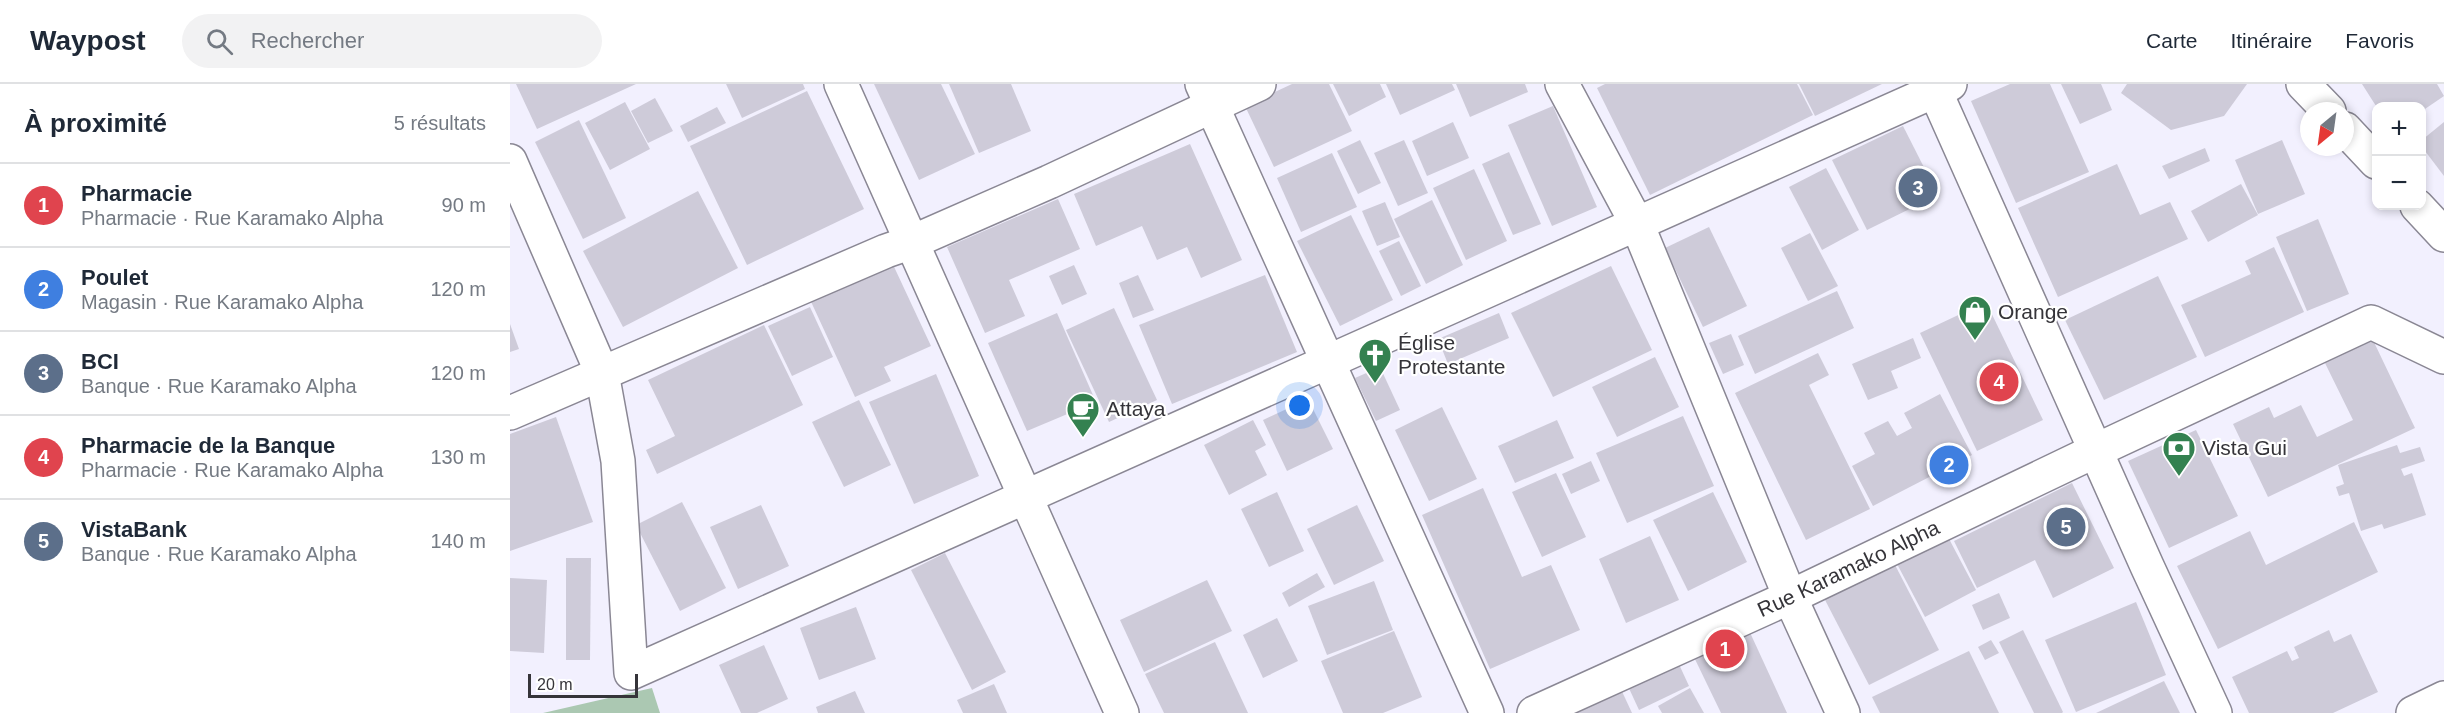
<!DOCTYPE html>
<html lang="fr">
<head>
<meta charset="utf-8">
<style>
  body { margin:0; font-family:Arial,sans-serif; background:#f2f2f3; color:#1f2937 }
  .controls { position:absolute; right:18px; top:18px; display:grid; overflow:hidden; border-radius:12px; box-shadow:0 3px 9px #0003 }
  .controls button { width:54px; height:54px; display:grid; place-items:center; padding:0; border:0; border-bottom:2px solid #e0e1e3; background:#fff; color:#1f2937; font:30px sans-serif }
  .compass { position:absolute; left:1790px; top:18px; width:54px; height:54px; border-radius:50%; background:#fff; box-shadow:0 3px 9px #0003; rotate:209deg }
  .scale { position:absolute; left:18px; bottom:15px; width:110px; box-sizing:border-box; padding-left:6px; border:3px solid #353439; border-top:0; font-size:16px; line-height:21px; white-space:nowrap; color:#353439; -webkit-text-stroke:4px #fff; paint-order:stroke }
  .you { position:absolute; left:790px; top:322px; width:21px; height:21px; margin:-15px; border:4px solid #fff; border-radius:50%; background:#1a73e8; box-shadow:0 0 0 9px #1a73e833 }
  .badge { display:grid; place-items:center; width:39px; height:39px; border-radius:50%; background:#b45309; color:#fff; font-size:20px; font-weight:700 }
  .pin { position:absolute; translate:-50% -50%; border:3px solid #fff; box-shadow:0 2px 6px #0006 }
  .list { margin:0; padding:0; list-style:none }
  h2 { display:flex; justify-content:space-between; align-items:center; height:78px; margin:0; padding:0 24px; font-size:26px }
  h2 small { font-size:20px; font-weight:400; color:#747a83 }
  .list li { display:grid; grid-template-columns:39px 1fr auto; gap:18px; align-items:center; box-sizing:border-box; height:84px; padding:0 24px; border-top:2px solid #e0e1e3 }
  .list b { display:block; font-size:22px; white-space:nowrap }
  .list p { margin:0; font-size:20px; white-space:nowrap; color:#747a83 }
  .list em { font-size:20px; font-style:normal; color:#747a83 }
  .icon { flex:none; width:33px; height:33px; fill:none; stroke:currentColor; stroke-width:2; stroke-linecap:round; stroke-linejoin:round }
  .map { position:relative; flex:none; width:1934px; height:629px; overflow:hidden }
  header { display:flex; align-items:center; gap:36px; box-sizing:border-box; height:84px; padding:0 30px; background:#fff; border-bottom:2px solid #e0e1e3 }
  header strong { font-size:28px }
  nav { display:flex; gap:33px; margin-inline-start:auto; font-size:21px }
  .search { width:420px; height:54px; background:#f2f2f3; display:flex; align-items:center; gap:15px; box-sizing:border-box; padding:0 21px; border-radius:33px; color:#747a83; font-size:22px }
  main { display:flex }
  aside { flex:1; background:#fff }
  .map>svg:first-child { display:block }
</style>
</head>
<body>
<header>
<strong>Waypost</strong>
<div class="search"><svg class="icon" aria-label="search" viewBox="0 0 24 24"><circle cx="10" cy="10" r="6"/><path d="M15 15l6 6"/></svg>Rechercher</div>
<nav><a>Carte</a><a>Itinéraire</a><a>Favoris</a></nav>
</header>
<main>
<aside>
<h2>À proximité<small>5 résultats</small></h2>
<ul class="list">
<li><span class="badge" style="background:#e0444e">1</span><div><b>Pharmacie</b><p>Pharmacie · Rue Karamako Alpha</p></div><em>90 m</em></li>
<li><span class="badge" style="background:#3f7fe0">2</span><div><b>Poulet</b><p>Magasin · Rue Karamako Alpha</p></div><em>120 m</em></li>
<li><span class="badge" style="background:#5c6f8a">3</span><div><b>BCI</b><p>Banque · Rue Karamako Alpha</p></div><em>120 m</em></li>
<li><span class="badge" style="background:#e0444e">4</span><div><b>Pharmacie de la Banque</b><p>Pharmacie · Rue Karamako Alpha</p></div><em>130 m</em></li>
<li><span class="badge" style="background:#5c6f8a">5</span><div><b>VistaBank</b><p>Banque · Rue Karamako Alpha</p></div><em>140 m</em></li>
</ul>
</aside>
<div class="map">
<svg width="1934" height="629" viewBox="0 0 1934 629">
  <rect width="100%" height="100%" fill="#f2f0fe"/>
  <polygon fill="#abc8b2" points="142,604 150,629 33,629"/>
  <g fill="#cecbd9">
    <polygon points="6,0 126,0 27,45"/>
    <polygon points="216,0 293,0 295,5 232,34"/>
    <polygon points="364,0 431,0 465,70 409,96"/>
    <polygon points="439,0 501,0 521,47 469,69"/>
    <polygon points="782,0 819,0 842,47 764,83 735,22"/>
    <polygon points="823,0 870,0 876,13 839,32"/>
    <polygon points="876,0 942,0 945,6 890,31"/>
    <polygon points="946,0 1015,0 1018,8 960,33"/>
    <polygon points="1095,0 1287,0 1303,31 1140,111 1087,4"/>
    <polygon points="1289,0 1372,0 1305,32"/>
    <polygon points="1500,0 1540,0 1579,88 1506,119 1461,17"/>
    <polygon points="1551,0 1591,0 1602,26 1570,40"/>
    <polygon points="1617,0 1737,0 1714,32 1661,46 1611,9"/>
    <polygon points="1852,0 1927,0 1934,12 1912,27 1912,22 1866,22"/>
    <polygon points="297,7 354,125 237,181 180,62"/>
    <polygon points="145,14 163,47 138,59 121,27"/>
    <polygon points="115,18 140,65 100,86 75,39"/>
    <polygon points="1043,22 1087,123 1042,142 998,41"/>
    <polygon points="207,23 216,39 178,58 170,42"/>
    <polygon points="69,36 116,134 73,155 25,58"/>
    <polygon points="943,38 959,74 917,92 902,57"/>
    <polygon points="1934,38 1934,92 1912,63 1912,56"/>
    <polygon points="1393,42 1428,111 1357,146 1322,76"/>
    <polygon points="850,56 871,99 848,110 827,67"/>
    <polygon points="894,56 918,109 888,122 864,69"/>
    <polygon points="1772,56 1795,110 1748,130 1725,76"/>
    <polygon points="680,60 732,176 691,194 677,163 647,176 632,142 586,162 564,110"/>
    <polygon points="1695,64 1700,77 1659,95 1652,82"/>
    <polygon points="999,68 1031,140 1003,151 972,80"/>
    <polygon points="822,69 847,123 791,148 767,94"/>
    <polygon points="1607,80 1630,131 1660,118 1678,155 1548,213 1508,124"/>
    <polygon points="1316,84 1349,146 1312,166 1279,103"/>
    <polygon points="964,85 997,157 956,176 923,104"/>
    <polygon points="1731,100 1748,131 1698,158 1681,127"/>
    <polygon points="188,107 228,184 113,243 73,167"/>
    <polygon points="548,115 570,165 499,196 515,232 475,249 437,163"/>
    <polygon points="922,116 953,181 916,200 884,135"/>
    <polygon points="875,118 890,153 867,162 852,127"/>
    <polygon points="841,131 883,216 830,242 787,157"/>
    <polygon points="1808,135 1839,210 1797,227 1766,153"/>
    <polygon points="1199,143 1237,222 1193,243 1155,164"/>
    <polygon points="1300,149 1328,202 1298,217 1271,164"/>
    <polygon points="889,157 911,202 891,212 869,167"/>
    <polygon points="1764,163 1794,228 1695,273 1671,221 1741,190 1735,177"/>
    <polygon points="379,172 421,262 374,283 381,297 345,313 297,209"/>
    <polygon points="564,181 577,210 552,221 539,192"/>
    <polygon points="1101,182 1142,266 1043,313 1001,229"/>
    <polygon points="628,191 644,226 623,234 609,199"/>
    <polygon points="755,191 787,268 662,320 629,241"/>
    <polygon points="1648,192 1687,273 1594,316 1555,236"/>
    <polygon points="1327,207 1344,244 1245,290 1228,252"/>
    <polygon points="1476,218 1533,336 1467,367 1410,249"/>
    <polygon points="300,223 323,273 282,292 258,242"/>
    <polygon points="604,224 647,316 599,338 556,246"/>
    <polygon points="547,229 586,318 517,347 478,259"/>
    <polygon points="989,229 999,254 938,280 928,255"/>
    <polygon points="0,240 9,265 0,268"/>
    <polygon points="254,241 293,321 147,390 136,366 165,352 138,296"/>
    <polygon points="1221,250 1234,281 1213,290 1199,259"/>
    <polygon points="1403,254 1411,274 1381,287 1388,304 1358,316 1342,280"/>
    <polygon points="1862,254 1905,344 1758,413 1723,340 1759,323 1764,334 1791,321 1807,353 1843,336 1814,277"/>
    <polygon points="1308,269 1319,291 1299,301 1360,425 1296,456 1225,309"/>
    <polygon points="1145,273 1169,323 1107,353 1082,303"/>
    <polygon points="870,283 890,326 866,337 845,294"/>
    <polygon points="426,290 469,392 404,420 359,318"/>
    <polygon points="1430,310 1462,371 1363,422 1342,382 1365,370 1354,349 1378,337 1387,352 1402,344 1394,329"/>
    <polygon points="798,315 823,365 777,387 753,336"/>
    <polygon points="349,316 381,381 334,403 302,338"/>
    <polygon points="932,323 967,395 919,417 885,346"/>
    <polygon points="1173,332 1204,402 1117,439 1086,369"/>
    <polygon points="46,333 83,438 0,467 0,350"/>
    <polygon points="743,336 756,361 745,367 757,391 719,411 694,361"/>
    <polygon points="1047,336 1064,374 1005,399 988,362"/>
    <polygon points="1686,346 1728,432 1659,464 1618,377"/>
    <polygon points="1887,361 1890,369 1910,363 1915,377 1891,385 1894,392 1902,389 1916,431 1874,445 1872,440 1851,447 1839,409 1829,412 1826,403 1834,400 1828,381"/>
    <polygon points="1081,377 1090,397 1061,410 1052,390"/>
    <polygon points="1046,389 1076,453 1032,473 1002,408"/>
    <polygon points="1562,399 1604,484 1543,514 1525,476 1467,504 1444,457"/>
    <polygon points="973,404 1012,493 1041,481 1070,546 980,585 912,431"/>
    <polygon points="767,408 794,467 759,483 731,425"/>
    <polygon points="1203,408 1237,478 1178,507 1143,436"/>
    <polygon points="172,418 216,504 170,527 126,441"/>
    <polygon points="251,421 279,482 228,505 200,443"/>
    <polygon points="847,421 874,477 824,501 797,445"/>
    <polygon points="1844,438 1868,488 1708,565 1667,482 1740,447 1756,481"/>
    <polygon points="1437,451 1466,506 1415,533 1386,478"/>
    <polygon points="1140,452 1169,516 1116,539 1089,475"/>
    <polygon points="435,469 496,588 462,606 401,486"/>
    <polygon points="56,474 81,474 80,576 56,576"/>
    <polygon points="1384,479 1429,566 1359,601 1314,514"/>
    <polygon points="807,489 815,503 779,523 772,509"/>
    <polygon points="0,494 37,496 34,569 0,567"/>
    <polygon points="697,496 722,547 634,588 610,536"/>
    <polygon points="864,497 883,546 817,571 798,522"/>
    <polygon points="1489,509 1500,534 1473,546 1462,521"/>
    <polygon points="1626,518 1656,591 1566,628 1535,556"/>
    <polygon points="346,523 366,575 309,596 290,544"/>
    <polygon points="767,534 788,577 753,594 733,551"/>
    <polygon points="1237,542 1277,629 1211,629 1181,567"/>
    <polygon points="1513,546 1553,628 1552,629 1524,629 1489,558"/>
    <polygon points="1819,546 1824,558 1841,550 1868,608 1823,629 1739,629 1722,593 1777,567 1782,577 1789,574 1784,563"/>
    <polygon points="884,547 912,613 873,629 833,629 811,577"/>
    <polygon points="1481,556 1489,569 1475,576 1468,563"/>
    <polygon points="705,558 738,629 654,629 635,590"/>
    <polygon points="254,561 278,615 247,629 231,629 209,581"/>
    <polygon points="1459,567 1489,629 1370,629 1362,613"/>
    <polygon points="1167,576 1179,602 1129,626 1117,600"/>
    <polygon points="1654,597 1670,629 1586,629"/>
    <polygon points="484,600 497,629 453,629 447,616"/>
    <polygon points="1109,601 1122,629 1049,629"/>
    <polygon points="1180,604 1194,629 1152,629 1148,622"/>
    <polygon points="345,607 355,629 308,629 306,623"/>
  </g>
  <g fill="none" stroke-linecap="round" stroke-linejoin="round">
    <defs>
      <g id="minor">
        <polyline points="331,0 612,629"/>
        <polyline points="692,0 977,629"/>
        <polyline points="1052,0 1127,140 1280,513 1333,629"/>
        <polyline points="1422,0 1637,482 1705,629"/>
        <polyline points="1793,0 1819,27"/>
        <polyline points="1835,45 1866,78"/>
        <polyline points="0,77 92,289 108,377 121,589 1440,0"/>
        <polyline points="1907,122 1934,151"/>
        <polyline points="0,329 376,167 402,158 539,98 749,0"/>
        <path id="s1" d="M1024,629L1280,513L1585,367L1861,238L1934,273"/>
        <polyline points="1903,629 1934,614"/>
      </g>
    </defs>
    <use href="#minor" stroke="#8a8794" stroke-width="36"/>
    <use href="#minor" stroke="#fff" stroke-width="33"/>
  </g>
  <defs>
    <symbol id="shop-pin" viewBox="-11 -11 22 30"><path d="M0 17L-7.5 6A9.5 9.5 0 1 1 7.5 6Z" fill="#348150" stroke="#fff"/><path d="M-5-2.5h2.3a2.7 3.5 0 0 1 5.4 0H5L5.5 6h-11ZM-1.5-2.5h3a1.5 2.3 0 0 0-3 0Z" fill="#fff"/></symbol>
    <symbol id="church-pin" viewBox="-11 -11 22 30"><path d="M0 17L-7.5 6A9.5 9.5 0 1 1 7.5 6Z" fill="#348150" stroke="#fff"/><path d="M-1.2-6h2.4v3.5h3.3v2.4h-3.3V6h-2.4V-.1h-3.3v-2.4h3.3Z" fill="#fff"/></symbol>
    <symbol id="cafe-pin" viewBox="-11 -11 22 30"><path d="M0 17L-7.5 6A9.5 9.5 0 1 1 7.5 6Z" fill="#348150" stroke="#fff"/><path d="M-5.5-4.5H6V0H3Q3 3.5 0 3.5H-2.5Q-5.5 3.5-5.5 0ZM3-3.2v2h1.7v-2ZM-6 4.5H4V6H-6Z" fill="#fff"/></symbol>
    <symbol id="bank-pin" viewBox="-11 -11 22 30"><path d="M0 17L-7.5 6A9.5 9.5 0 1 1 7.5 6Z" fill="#348150" stroke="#fff"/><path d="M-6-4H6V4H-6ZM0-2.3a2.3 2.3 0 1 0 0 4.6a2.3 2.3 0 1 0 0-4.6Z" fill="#fff"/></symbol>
  </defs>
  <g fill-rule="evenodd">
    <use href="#shop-pin" x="1446" y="209" width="38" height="52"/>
    <use href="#church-pin" x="846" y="252" width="38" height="52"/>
    <use href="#cafe-pin" x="554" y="306" width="38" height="52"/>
    <use href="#bank-pin" x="1650" y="345" width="38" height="52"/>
  </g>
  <g text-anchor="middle" stroke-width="4.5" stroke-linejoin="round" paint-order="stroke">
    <g font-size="21" fill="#353439" stroke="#fff" text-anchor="start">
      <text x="1488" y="235">Orange</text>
      <text x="888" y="266">Église<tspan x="888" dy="24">Protestante</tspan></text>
      <text x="596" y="332">Attaya</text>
      <text x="1692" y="371">Vista Gui</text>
    </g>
    <g font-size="21" fill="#353439" stroke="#fff">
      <text dy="7" stroke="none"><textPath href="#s1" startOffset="346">Rue Karamako Alpha</textPath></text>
    </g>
  </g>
</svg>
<div class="controls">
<button>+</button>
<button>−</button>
</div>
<svg class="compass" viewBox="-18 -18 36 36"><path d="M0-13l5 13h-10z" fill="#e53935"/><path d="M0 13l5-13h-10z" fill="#747a83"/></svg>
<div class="scale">20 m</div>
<div class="you"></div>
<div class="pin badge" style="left:1215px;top:565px;background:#e0444e">1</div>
<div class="pin badge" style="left:1439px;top:381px;background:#3f7fe0">2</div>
<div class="pin badge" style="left:1408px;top:104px;background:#5c6f8a">3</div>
<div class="pin badge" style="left:1489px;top:298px;background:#e0444e">4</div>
<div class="pin badge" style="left:1556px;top:443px;background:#5c6f8a">5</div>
</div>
</main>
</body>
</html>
